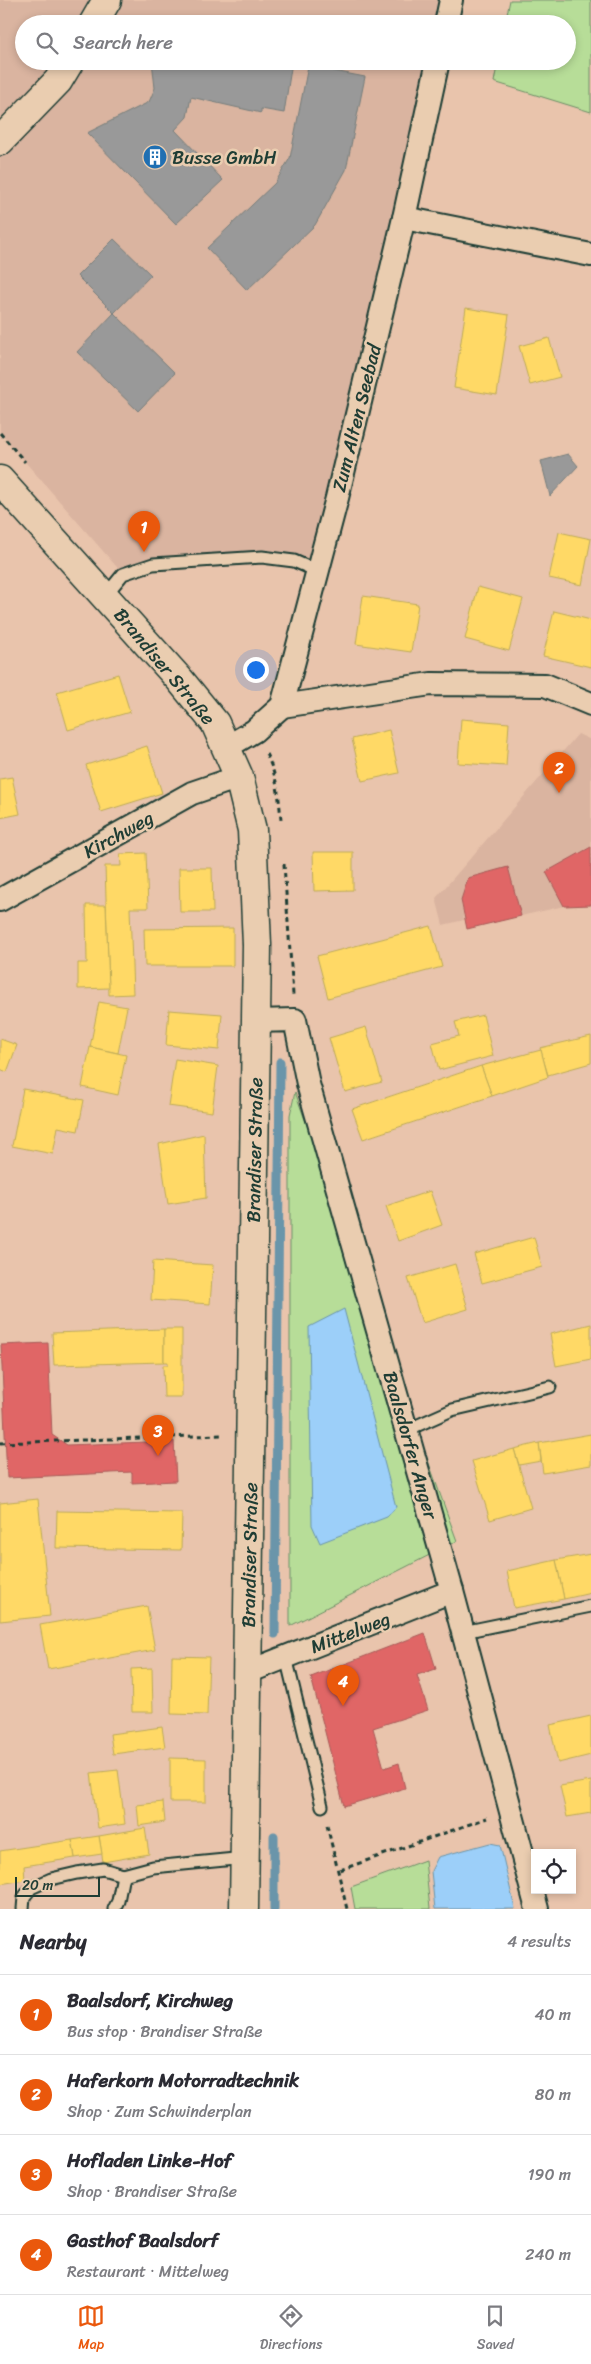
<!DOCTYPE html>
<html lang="en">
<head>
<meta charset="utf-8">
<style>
  body { margin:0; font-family:Sriracha,sans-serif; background:#f7f7f7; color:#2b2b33 }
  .controls { position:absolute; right:15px; bottom:15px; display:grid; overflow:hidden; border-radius:0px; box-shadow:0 2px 8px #0003 }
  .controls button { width:45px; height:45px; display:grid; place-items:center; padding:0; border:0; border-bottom:1px solid #e1e1e2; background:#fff; color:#2b2b33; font:25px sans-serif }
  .scale { position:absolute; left:15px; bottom:12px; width:85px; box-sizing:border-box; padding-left:5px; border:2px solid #1f3d34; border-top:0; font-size:14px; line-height:18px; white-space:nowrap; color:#1f3d34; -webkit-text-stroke:4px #eacdb0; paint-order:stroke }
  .you { position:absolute; left:255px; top:669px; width:18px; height:18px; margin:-12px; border:4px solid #fff; border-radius:50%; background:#1a73e8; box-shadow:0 0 0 8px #1a73e833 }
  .badge { display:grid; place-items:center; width:32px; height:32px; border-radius:50%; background:#ea580c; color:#fff; font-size:16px; font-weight:700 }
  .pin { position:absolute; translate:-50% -41px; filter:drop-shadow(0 1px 2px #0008) }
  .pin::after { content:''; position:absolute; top:26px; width:18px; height:15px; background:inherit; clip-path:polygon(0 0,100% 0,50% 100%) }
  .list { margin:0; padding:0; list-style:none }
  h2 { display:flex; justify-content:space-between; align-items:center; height:65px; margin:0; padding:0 20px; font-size:21px }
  h2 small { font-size:16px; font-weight:400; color:#7c7c81 }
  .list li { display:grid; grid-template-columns:32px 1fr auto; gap:15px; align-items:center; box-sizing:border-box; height:80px; padding:0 20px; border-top:1px solid #e1e1e2 }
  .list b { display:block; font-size:19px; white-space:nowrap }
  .list p { margin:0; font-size:16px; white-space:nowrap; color:#7c7c81 }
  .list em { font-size:16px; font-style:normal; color:#7c7c81 }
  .icon { flex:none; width:28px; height:28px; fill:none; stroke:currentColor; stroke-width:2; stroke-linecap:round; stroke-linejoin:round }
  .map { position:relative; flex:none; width:591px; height:1909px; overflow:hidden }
  .search { position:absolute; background:#fff; box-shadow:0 2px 8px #0003; left:15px; right:15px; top:15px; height:55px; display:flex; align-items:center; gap:12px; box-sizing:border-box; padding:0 18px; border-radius:28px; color:#7c7c81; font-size:19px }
  .sheet { height:385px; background:#fff }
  nav { display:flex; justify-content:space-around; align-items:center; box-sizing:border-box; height:70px; border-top:1px solid #e1e1e2; background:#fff; font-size:14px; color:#7c7c81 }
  nav a { display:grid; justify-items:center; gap:2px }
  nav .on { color:#ea580c }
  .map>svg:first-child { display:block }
</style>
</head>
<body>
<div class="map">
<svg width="591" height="1909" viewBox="0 0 591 1909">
  <rect width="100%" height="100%" fill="#e9c4ac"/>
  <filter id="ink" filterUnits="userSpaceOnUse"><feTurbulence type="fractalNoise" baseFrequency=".02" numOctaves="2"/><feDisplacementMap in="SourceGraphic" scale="10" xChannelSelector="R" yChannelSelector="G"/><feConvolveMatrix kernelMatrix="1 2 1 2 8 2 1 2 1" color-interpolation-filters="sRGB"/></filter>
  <g filter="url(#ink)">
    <g fill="#dab4a0">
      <polygon points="0,0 451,0 446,24 24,24 24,61 438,61 317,571 294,561 173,562 123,574 0,433"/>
      <polygon points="578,734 591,740 591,847 546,872 564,906 521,916 508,868 468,878 461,900 464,920 443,925 436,898"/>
    </g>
    <g fill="#b7dd98" stroke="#6b8d66">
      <polygon points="510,0 591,0 591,112 494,82 498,61 567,61 567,24 505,24"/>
      <polygon points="295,1092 457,1541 290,1626 290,1115"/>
      <polygon points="425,1860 430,1909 355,1909 351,1887"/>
    </g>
    <g fill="#9ccff9" stroke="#6a95aa">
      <polygon points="344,1309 396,1507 387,1517 320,1543 312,1525 309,1327"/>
      <polygon points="490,1843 500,1845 515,1909 435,1909 431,1871 438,1857"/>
    </g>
    <g fill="#ffd966" stroke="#bcaa57">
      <polygon points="466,308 509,315 497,395 454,388"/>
      <polygon points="549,338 560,377 530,385 519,346"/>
      <polygon points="559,532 591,539 582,585 549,578"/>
      <polygon points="478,587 523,599 509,651 465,639"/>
      <polygon points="363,596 418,604 411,652 356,644"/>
      <polygon points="554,611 591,620 591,667 543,656"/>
      <polygon points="118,674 130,712 68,730 57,692"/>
      <polygon points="461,719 509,723 506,766 458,763"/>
      <polygon points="389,730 399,773 362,781 352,739"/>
      <polygon points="147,746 162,793 101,812 86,765"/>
      <polygon points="12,777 20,814 0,818 0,779"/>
      <polygon points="313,852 353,852 353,890 314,891"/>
      <polygon points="146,853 148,908 130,908 133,994 109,995 105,866 121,866 120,854"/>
      <polygon points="179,868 212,868 213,912 180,912"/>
      <polygon points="86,905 106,905 109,988 78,989 78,963 87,963"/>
      <polygon points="431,926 442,967 328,998 317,956"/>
      <polygon points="233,928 233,966 145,966 144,929"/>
      <polygon points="99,1002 127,1007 118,1053 90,1047"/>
      <polygon points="169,1010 222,1014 219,1050 166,1045"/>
      <polygon points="483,1015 493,1056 439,1070 432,1043 459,1036 455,1022"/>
      <polygon points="366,1027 382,1082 345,1092 329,1038"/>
      <polygon points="591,1036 591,1063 548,1075 540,1048"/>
      <polygon points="0,1039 17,1045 7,1072 0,1069"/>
      <polygon points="90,1047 126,1055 118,1095 82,1087"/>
      <polygon points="541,1050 548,1077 492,1096 481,1066"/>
      <polygon points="175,1059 218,1066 212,1112 168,1106"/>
      <polygon points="481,1066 492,1096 363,1139 352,1109"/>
      <polygon points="23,1089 84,1100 78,1131 58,1127 53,1154 12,1146"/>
      <polygon points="204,1134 206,1198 168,1204 159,1144"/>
      <polygon points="430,1191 442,1225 398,1241 386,1206"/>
      <polygon points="534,1237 542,1267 482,1283 474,1254"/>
      <polygon points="153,1261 213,1265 210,1304 151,1300"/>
      <polygon points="455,1264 468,1309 422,1323 408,1278"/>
      <polygon points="591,1324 591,1359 556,1366 550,1334"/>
      <polygon points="164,1329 164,1362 54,1365 52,1333"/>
      <polygon points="164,1329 182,1329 182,1397 164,1397 163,1365 168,1365 168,1362 164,1362"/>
      <polygon points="591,1434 591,1465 543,1473 539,1443"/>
      <polygon points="539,1443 541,1461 519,1465 514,1449"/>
      <polygon points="514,1449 531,1508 490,1520 472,1461"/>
      <polygon points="38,1499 50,1616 0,1621 0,1503"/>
      <polygon points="57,1511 182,1513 181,1550 56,1548"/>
      <polygon points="591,1554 591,1593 564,1599 556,1560"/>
      <polygon points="556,1560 564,1599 514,1608 507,1571"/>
      <polygon points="147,1606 155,1650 48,1669 40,1625"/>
      <polygon points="172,1656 209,1657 207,1715 171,1714"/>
      <polygon points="152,1668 153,1712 132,1712 131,1669"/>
      <polygon points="591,1716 591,1755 558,1763 550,1725"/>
      <polygon points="162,1727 165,1747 113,1754 110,1734"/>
      <polygon points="170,1758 206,1759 206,1802 170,1802"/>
      <polygon points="118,1770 125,1824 98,1828 91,1773"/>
      <polygon points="591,1781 591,1813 567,1817 560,1786"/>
      <polygon points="163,1802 165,1822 139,1826 137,1805"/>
      <polygon points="145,1828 149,1854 103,1862 99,1836"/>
      <polygon points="99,1836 102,1854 75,1858 72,1840"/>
      <polygon points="72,1840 75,1858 24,1866 25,1880 0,1884 0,1851"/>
    </g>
    <g fill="#e06666" stroke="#a65a57">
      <polygon points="591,847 591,905 564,906 546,872"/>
      <polygon points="508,867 521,916 467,929 461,900 468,878"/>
      <polygon points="48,1343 52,1435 67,1445 174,1441 176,1481 132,1483 132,1472 7,1478 1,1345"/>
      <polygon points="425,1633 436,1669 417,1675 428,1710 373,1728 384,1768 399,1763 405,1788 344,1806 311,1677"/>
    </g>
    <g fill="#999" stroke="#747d7b">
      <polygon points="152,61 292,62 284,113 261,109 261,113 191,97 187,117 175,130 223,180 176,224 87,133 149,102 155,88"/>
      <polygon points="308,66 365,77 346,170 315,225 247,290 207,248 275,183 290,158"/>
      <polygon points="114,239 151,275 114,313 77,276"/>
      <polygon points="114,313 175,373 138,411 77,352"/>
      <polygon points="568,454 578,466 550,496 541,461"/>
    </g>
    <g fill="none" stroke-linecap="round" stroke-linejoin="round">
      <g stroke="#6a95aa" stroke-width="9">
        <polyline points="275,1634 280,1062"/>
        <polyline points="274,1909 274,1836"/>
      </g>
      <defs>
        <g id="lane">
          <polyline points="105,596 123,574 153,564 262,557 294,561 317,571"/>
          <polyline points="407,1430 452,1410 550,1387"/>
          <polyline points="463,1632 591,1606"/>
          <polyline points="286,1657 322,1806"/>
          <polyline points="23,1909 24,1897 31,1888 51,1879 77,1873 103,1869 123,1875 153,1867 245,1858"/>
          <polyline points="114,1909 118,1901 123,1875"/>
        </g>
        <g id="street">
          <polyline points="446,24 451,0"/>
          <polyline points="404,218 591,255"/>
          <polyline points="282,706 431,684 545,685 591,704"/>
          <polyline points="227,747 254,731 282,706 337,498 404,218 438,61"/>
          <polyline points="0,900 192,793 239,777"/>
          <polyline points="255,1021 295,1020 308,1084 452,1591 537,1909"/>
          <polyline points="248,1672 452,1591"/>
        </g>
        <g id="secondary">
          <polyline points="93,24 107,0"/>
          <polyline points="0,141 58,81 70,61"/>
          <polyline points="0,480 180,680 215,723 239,777 252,830 257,945 244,1909"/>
        </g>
      </defs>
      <use href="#lane" stroke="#1f3d34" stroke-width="15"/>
      <use href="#street" stroke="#1f3d34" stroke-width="26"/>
      <use href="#secondary" stroke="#1f3d34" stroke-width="31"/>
      <g stroke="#1f3d34" stroke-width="3" stroke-dasharray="5 4" stroke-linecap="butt">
        <polyline points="0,433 25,462"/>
        <path d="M266,754C277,775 279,796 281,820"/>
        <polyline points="284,864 293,995"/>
        <polyline points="0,1443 222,1435"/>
        <polyline points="327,1825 347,1909"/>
        <polyline points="340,1870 487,1818"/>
      </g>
      <use href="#lane" stroke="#eacdb0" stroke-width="11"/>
      <use href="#street" stroke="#eacdb0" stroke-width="22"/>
      <use href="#secondary" stroke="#eacdb0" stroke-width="28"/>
    </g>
  </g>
  <defs>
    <symbol id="building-disc" viewBox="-11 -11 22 22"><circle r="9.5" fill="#1f6fb2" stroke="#eacdb0"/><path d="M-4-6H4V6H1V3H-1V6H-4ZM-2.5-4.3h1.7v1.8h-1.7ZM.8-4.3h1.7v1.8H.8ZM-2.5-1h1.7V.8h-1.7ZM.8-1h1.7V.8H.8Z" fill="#fff"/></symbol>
  </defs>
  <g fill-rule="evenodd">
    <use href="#building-disc" x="141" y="143" width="28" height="28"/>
  </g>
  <g text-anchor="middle" stroke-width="5" stroke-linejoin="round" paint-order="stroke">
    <g font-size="19" fill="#1f3d34" stroke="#eacdb0" text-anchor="start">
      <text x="172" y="164">Busse GmbH</text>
    </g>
    <g font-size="19" fill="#1f3d34" stroke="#eacdb0">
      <text transform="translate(356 418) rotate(-76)" y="7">Zum Alten Seebad</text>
      <text transform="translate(165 666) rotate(50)" y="7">Brandiser Straße</text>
      <text transform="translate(118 834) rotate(-29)" y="7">Kirchweg</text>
      <text transform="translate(254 1150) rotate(-89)" y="7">Brandiser Straße</text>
      <text transform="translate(411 1445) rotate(74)" y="7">Baalsdorfer Anger</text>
      <text transform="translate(249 1555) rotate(-89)" y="7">Brandiser Straße</text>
      <text transform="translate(350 1632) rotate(-21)" y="7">Mittelweg</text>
    </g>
  </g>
</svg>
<div class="controls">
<button><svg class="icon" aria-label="locate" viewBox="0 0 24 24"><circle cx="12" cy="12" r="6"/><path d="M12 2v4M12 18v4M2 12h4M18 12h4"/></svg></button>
</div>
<div class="scale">20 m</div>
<div class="you"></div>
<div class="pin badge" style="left:144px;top:552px">1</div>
<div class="pin badge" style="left:559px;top:793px">2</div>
<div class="pin badge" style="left:158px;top:1456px">3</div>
<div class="pin badge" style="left:343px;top:1706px">4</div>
<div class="search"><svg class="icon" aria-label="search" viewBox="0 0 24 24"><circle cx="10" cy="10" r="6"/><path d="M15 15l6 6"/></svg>Search here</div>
</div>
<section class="sheet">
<h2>Nearby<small>4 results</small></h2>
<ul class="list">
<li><span class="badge">1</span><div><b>Baalsdorf, Kirchweg</b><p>Bus stop · Brandiser Straße</p></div><em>40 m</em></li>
<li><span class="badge">2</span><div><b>Haferkorn Motorradtechnik</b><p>Shop · Zum Schwinderplan</p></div><em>80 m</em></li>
<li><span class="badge">3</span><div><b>Hofladen Linke-Hof</b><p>Shop · Brandiser Straße</p></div><em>190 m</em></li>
<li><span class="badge">4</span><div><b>Gasthof Baalsdorf</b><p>Restaurant · Mittelweg</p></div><em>240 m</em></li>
</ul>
</section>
<nav>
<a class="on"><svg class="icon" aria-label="map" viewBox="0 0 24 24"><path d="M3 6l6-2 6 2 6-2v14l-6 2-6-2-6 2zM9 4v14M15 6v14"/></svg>Map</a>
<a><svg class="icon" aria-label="directions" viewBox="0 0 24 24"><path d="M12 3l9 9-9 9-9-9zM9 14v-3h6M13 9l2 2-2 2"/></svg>Directions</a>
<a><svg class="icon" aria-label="saved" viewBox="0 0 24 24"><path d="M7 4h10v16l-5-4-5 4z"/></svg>Saved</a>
</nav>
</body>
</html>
